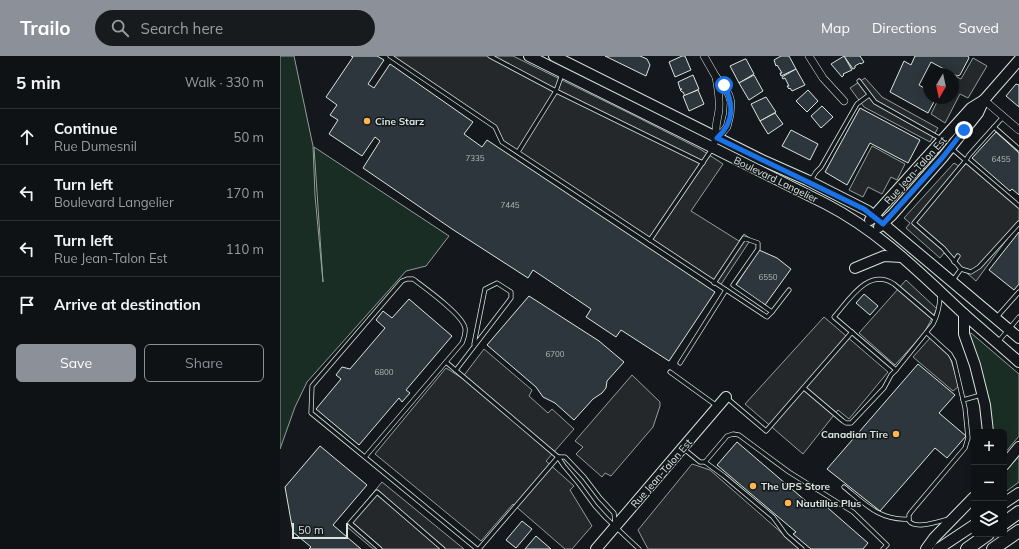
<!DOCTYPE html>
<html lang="en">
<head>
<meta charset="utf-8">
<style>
  body { margin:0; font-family:Mulish,sans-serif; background:#181b1e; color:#f1f3f6 }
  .controls { position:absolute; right:12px; bottom:12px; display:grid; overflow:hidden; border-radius:6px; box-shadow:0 2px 10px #0003 }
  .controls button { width:36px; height:36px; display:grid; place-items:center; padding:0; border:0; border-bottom:1px solid #2f3234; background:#0f1215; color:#f1f3f6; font:20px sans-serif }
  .compass { position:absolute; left:643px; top:12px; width:36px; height:36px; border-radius:50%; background:#0f1215; box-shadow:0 2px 10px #0003; rotate:189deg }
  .scale { position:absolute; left:12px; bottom:10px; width:56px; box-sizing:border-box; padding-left:4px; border:2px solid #d8e6dc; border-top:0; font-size:11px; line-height:14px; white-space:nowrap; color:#d8e6dc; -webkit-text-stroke:3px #14181c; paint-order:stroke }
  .stop { position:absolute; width:12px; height:12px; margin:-9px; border:3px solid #1a73e8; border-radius:50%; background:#fff }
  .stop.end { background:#1a73e8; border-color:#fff; box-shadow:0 1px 4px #0008 }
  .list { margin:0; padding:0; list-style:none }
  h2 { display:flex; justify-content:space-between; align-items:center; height:52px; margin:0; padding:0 16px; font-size:17px }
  h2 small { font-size:13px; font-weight:400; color:#9b9ea0 }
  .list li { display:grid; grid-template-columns:26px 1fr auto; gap:12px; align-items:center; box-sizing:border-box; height:56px; padding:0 16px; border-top:1px solid #2f3234 }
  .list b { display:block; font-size:15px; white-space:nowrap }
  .list p { margin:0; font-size:13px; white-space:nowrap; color:#9b9ea0 }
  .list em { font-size:13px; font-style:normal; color:#9b9ea0 }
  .actions { display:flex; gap:8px; padding:12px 16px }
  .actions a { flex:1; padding:9px 0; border:1px solid #8c9099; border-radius:6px; text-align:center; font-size:14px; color:#8c9099 }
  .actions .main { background:#8c9099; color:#fff }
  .icon { flex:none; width:22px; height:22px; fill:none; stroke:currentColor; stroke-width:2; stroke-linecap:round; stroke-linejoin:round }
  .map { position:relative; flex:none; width:739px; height:493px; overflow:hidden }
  header { display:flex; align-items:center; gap:24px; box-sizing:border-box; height:56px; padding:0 20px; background:#8c9099; color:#fff }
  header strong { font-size:19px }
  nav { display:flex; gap:22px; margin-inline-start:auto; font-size:14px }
  .search { width:280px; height:36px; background:#181b1e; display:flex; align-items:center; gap:10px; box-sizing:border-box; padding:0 14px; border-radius:22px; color:#9b9ea0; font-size:15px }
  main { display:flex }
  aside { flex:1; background:#0f1215 }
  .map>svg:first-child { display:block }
</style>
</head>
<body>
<header>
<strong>Trailo</strong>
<div class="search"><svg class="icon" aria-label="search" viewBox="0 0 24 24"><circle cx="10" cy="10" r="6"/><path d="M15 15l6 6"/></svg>Search here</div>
<nav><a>Map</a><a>Directions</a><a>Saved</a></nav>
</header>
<main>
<aside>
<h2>5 min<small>Walk · 330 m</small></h2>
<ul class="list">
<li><svg class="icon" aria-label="ahead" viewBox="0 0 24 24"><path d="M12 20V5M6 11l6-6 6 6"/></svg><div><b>Continue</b><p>Rue Dumesnil</p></div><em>50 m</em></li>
<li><svg class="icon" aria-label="left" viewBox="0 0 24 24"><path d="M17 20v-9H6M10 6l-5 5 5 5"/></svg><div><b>Turn left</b><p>Boulevard Langelier</p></div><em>170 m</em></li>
<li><svg class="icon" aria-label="left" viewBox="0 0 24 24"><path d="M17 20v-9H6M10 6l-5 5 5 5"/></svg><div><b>Turn left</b><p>Rue Jean-Talon Est</p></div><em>110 m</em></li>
<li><svg class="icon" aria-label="arrive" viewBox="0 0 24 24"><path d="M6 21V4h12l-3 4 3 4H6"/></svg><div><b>Arrive at destination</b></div></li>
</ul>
<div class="actions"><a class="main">Save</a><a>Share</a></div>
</aside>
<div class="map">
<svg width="739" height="493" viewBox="0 0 739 493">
  <rect width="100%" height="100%" fill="#14181c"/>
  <g fill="#1a2d24" stroke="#939e99">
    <polygon points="0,0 14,0 33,90 35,139 43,226 34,91 169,180 146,210 126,215 27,326 15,351 0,393"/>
    <polygon points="691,277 739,318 739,380 724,398 724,376 712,376 689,278"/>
    <polygon points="739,400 739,426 724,437 724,417"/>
  </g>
  <g fill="#24282b" stroke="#939e99">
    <polygon points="110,0 233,0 353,59 420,93 443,108 411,155 459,185 464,178 471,183 440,230 222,86 215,71"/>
    <polygon points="693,2 707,10 688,42 680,38 665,67 651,58 659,42 673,42 673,19 681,23"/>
    <polygon points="585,22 602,41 658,72 650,86 584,51 570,32"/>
    <polygon points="592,90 625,108 617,124 611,121 602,138 588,131 583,141 569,134"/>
    <polygon points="689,105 739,150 739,167 696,225 664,197 660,202 626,172 630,167 624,162 674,107 682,112"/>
    <polygon points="626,224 657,253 644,277 615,309 579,277"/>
    <polygon points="544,261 608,316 569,363 558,354 523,398 465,348"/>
    <polygon points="650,282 670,301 679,330 673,335 633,301"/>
    <polygon points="204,293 252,334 249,340 268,357 272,353 294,373 266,405 294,430 290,434 312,470 292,493 285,493 233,448 201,485 95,398 166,312 182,322"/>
    <polygon points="352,319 380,346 380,350 373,371 331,420 325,417 322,421 296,398 303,391 295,385"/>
    <polygon points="412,408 430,414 520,493 368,493 358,474"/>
    <polygon points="102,426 184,493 93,493 66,470"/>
  </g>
  <g fill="#2c363c" stroke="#d8e6dc">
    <polygon points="71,0 97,0 104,4 88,28 94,32 110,8 193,66 184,78 202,91 207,84 435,236 389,305 341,274 336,281 306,261 311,253 253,214 248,222 172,173 83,112 100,85 95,81 82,100 49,78 58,64 50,59 57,49 46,41 73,1"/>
    <polygon points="325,0 360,0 367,3 370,9 366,20"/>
    <polygon points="402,0 405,0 411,14 395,21 389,6"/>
    <polygon points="501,0 509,0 516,13 501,20 500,17 502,17 497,9 496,10 494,4"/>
    <polygon points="564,0 580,0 584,6 581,8 580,7 575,10 575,12 573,13"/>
    <polygon points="564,0 572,14 563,18 564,19 562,21 551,8"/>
    <polygon points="635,0 688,0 689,2 680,19 677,20 651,6 639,29 649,35 649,42 656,42 648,57 610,36 624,5 631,9"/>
    <polygon points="465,3 466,3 474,18 459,27 450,10"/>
    <polygon points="516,13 525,29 512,35 510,32 509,33 507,30 509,30 505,22 503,23 502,21"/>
    <polygon points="413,19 419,33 405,40 403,36 402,36 400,34 402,33 400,33 398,26"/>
    <polygon points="474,19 483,35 469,44 459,27"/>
    <polygon points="736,28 739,29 739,51 726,40"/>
    <polygon points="418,34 424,48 409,55 403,40"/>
    <polygon points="528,34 538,45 527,56 516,45"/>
    <polygon points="486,41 496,56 480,65 471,48"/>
    <polygon points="542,50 553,61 541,72 531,60"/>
    <polygon points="580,52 640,84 628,107 590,87 567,129 545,116"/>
    <polygon points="495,57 503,68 488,78 480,65"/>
    <polygon points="511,74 538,88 530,104 502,90"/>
    <polygon points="716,76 739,97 739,139 732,133 730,135 692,102"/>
    <polygon points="739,176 739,228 734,234 709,214"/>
    <polygon points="479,194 497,202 511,213 485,249 456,229"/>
    <polygon points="584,238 598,250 590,259 576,247"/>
    <polygon points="249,240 319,285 344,306 327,325 326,332 322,337 313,343 294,364 275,347 263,341 256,331 207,289"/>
    <polygon points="129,243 172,280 126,334 130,337 122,346 119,342 79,389 36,353 61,323 56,319 62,311 70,313 105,272 96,264 103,255 112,262"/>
    <polygon points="638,308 675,339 659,357 686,380 667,402 655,392 600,455 547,413"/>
    <polygon points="457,386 534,452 540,445 588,487 583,493 531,493 513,478 516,476 437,409"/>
    <polygon points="40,390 87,429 53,469 81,493 29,493 31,491 13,476 5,431"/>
    <polygon points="242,465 252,473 236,492 226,484"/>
    <polygon points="256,480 271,493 245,493"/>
  </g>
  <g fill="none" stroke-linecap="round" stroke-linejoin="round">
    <defs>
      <g id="service">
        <polyline points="110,0 215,71 222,86 487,261 492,256"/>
        <polyline points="210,0 276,35 423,107"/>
        <polyline points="579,25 595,46 661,83"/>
        <polyline points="723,61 689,99 686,104 634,167 663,192 681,213 691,216 699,211 739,167"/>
        <polyline points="714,71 739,93"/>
        <polyline points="671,92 739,150"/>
        <polyline points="238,96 276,35 282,18"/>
        <polyline points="531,124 536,116 541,111 577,48 589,39"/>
        <polyline points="370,184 432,93"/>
        <polyline points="674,206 678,200"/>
        <polyline points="673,224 681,213"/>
        <polyline points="434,227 464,182 478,187 478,193 453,229 492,256 509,234"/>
        <polyline points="716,262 739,236"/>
        <path d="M655,263L614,228C588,211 569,244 554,261L616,314L653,268C658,258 660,249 660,239"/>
        <path d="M647,277L670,298L674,305L685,352L688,382L685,392L631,456L629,459V465C636,474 659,465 669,463"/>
        <polyline points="718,286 739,261"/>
        <polyline points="166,306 278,401 284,410 299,428 315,450 326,462 359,493"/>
        <polyline points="400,307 446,234"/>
        <polyline points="176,314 231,242 231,236 217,227 205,233 194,288"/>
        <polyline points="390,316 437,350"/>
        <polyline points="524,332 563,365 566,367 571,367 604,332 611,319 616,314"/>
        <polyline points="447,342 486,375 572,276"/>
        <polyline points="683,344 701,339"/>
        <polyline points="404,393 420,406 425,406 444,420 493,461 506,479 522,493"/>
        <path d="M85,401L182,287C184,282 186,278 185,272C183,259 145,232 133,223H127L122,225L32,330L31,357L197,493"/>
        <polyline points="278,401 285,401 304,421 320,442 334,457 335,466"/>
        <polyline points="425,406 447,380 453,378 459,379 509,416 573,456 607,489 603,493"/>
        <path d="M564,431C585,448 600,465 629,463"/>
        <polyline points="100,493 70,467 97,436 163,493"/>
        <polyline points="199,493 278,401"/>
      </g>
      <g id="minor">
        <polyline points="424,0 436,21 443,29 449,39 451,46 450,59 447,71 435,85"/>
        <polyline points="529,0 543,22 564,45"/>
        <path d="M436,21C438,32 440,43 439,53C438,65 434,69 437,82"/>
        <polyline points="704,44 739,74"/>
      </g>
      <g id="secondary">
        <path d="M249,0L546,148C600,176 640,217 684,258C702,274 721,290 739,306"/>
        <polyline points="274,0 482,104 527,124 588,155 739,282"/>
        <polyline points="590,164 691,52 704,44"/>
        <polyline points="599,171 612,159 663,101 698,57 704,44 739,4"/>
        <polyline points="575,212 604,200 622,201"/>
        <polyline points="684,258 684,278 695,309 705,349 708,376"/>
        <polyline points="724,409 739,391"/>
        <polyline points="724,447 739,437"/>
        <polyline points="316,493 446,341"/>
        <polyline points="646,493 654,482 694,441"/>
        <polyline points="658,493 694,469"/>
      </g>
      <g id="motorway">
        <polyline points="724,467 739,456"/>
        <polyline points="687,493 708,478"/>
        <polyline points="713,493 739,475"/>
      </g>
    </defs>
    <use href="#service" stroke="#d8e6dc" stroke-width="5"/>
    <use href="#minor" stroke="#d8e6dc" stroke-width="8"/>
    <use href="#secondary" stroke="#d8e6dc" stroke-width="12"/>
    <use href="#motorway" stroke="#d8e6dc" stroke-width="14"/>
    <use href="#service" stroke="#14181c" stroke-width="3.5"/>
    <use href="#minor" stroke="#14181c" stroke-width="7"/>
    <use href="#secondary" stroke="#14181c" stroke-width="10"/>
    <use href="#motorway" stroke="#14181c" stroke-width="12"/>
  </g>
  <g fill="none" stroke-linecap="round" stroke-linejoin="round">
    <path stroke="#1a73e8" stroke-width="5" d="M444,29C454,48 454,67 437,82L584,153L603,168L663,101L684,74"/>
  </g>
  <g fill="#ffb74d" stroke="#14181c" stroke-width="1.5">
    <circle cx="87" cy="65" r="4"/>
    <circle cx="616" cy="378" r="4"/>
    <circle cx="473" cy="430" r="4"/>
    <circle cx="508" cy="447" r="4"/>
  </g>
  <g text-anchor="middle" stroke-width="3" stroke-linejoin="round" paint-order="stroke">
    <g font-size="8" fill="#adbab4">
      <text x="195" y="105">7335</text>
      <text x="721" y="106">6455</text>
      <text x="230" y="152">7445</text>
      <text x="488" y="224">6550</text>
      <text x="275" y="301">6700</text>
      <text x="104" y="319">6800</text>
    </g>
    <g font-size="10" font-weight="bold" fill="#d8e6dc" stroke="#14181c" text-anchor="start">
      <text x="95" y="69">Cine Starz</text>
      <text x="608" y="382" text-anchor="end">Canadian Tire</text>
      <text x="481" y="434">The UPS Store</text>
      <text x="516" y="451">Nautillus Plus</text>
    </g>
    <g font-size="10" fill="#d8e6dc" stroke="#14181c">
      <text transform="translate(635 114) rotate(-48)" y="4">Rue Jean-Talon Est</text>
      <text transform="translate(496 123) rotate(26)" y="4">Boulevard Langelier</text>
      <text transform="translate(381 417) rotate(-49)" y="4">Rue Jean-Talon Est</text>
    </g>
  </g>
</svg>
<div class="controls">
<button>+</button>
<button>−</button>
<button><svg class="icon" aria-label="layers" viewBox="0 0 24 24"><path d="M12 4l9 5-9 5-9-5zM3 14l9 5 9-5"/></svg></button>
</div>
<svg class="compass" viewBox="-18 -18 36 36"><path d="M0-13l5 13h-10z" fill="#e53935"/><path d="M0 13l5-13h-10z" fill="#9b9ea0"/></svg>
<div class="scale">50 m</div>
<div class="stop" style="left:444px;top:29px"></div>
<div class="stop end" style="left:684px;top:74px"></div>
</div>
</main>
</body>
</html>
